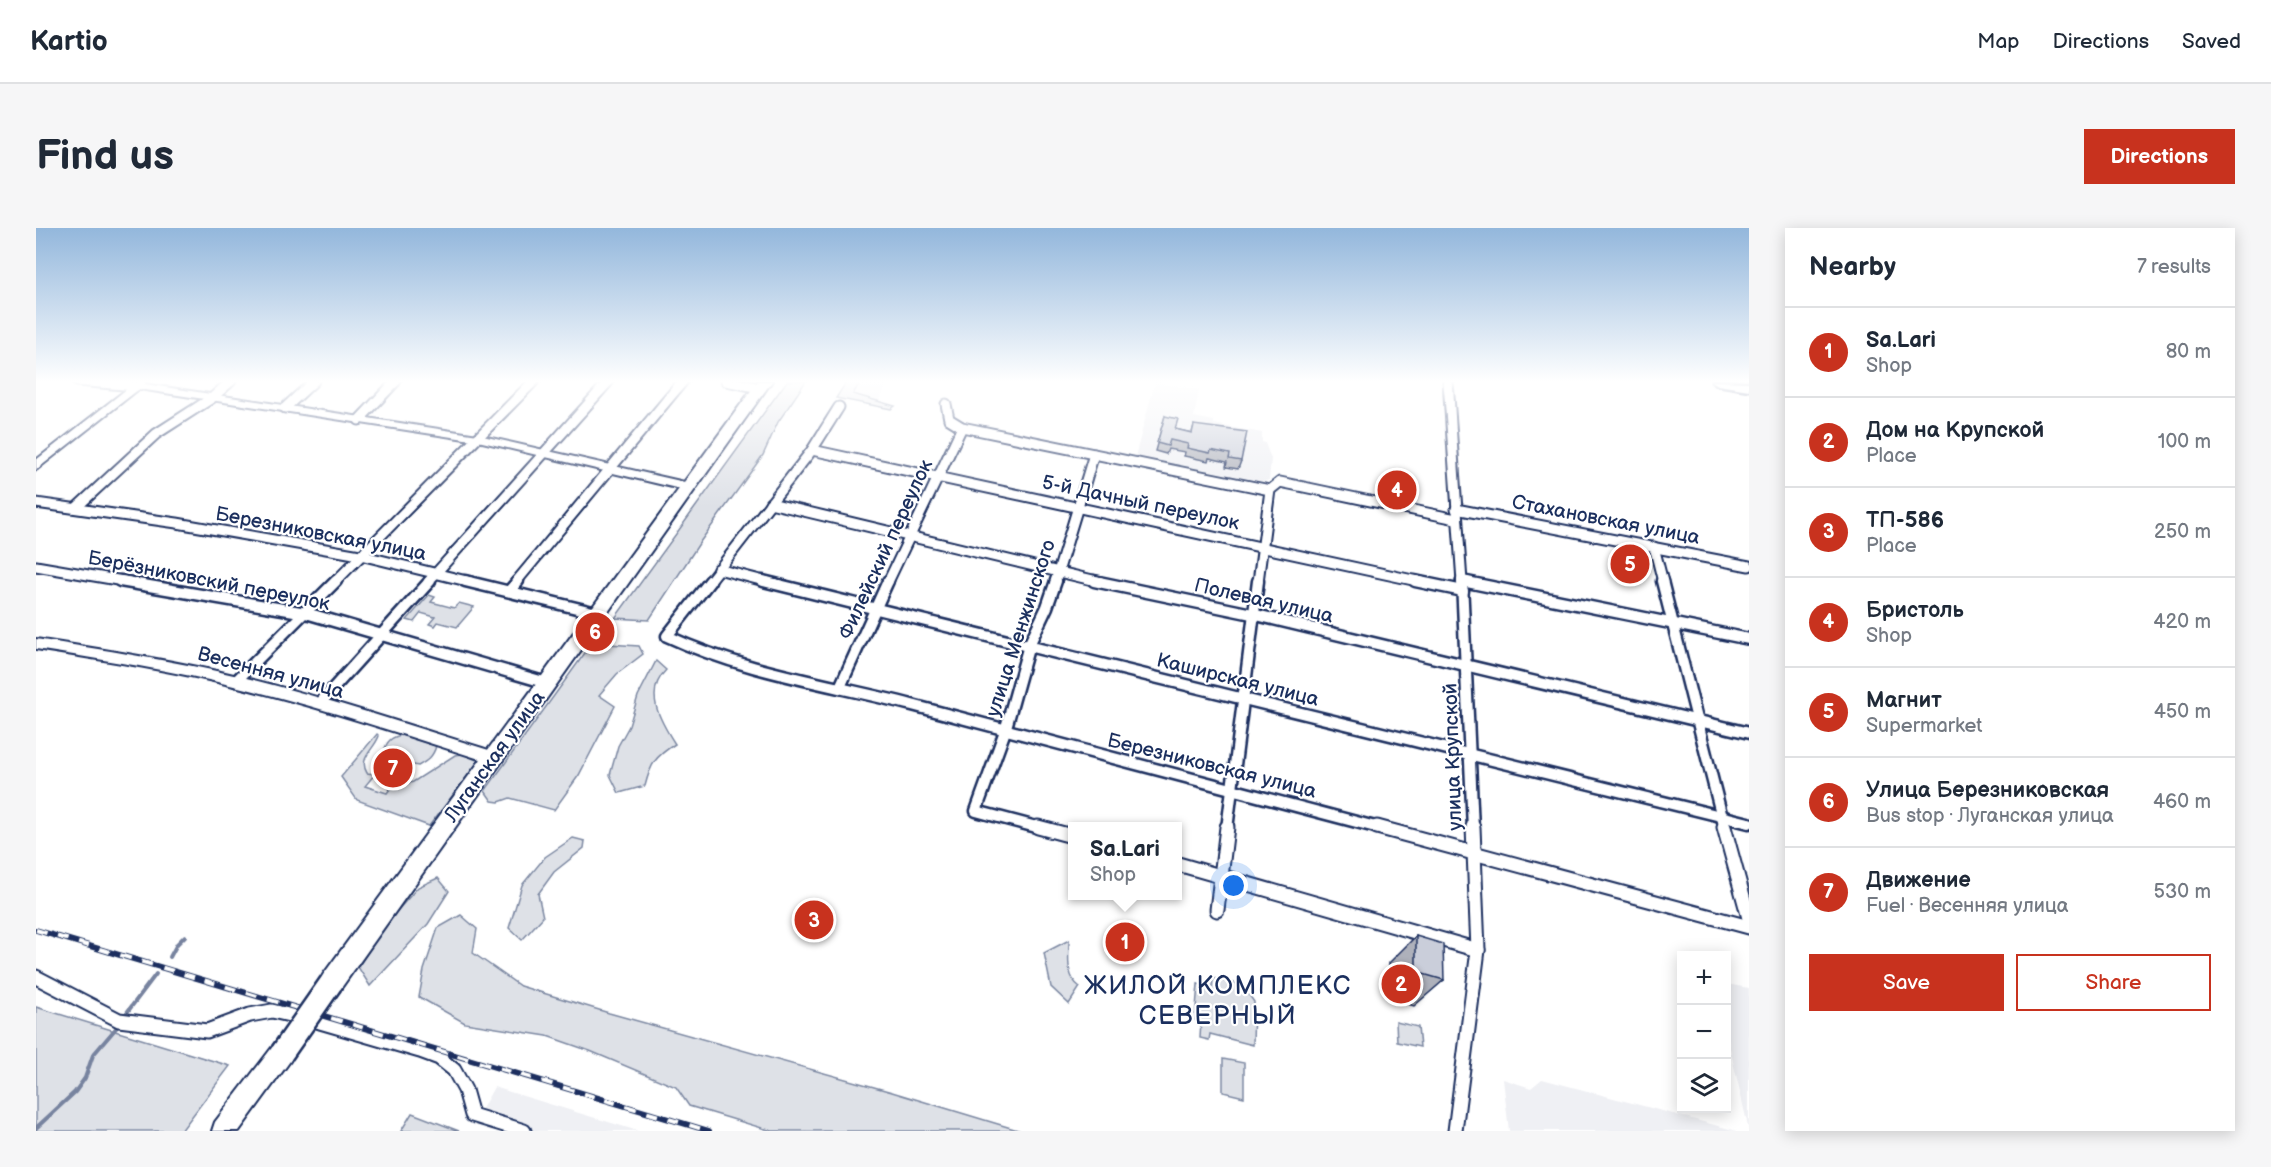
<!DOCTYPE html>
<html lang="en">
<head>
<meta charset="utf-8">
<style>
  body { margin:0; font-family:"Balsamiq Sans",sans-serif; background:#f6f6f7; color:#1f2937 }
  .controls { position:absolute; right:18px; bottom:18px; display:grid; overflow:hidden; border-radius:0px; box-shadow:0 3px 15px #0003 }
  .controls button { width:54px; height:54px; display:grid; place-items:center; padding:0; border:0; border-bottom:2px solid #e0e1e3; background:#fff; color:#1f2937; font:30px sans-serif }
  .you { position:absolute; left:1198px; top:658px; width:21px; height:21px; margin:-15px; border:4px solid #fff; border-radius:50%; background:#1a73e8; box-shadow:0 0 0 9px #1a73e833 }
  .badge { display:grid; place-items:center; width:39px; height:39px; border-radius:50%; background:#c8321e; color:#fff; font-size:20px; font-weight:700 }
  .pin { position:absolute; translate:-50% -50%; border:3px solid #fff; box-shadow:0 2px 6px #0006 }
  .popup { position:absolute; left:1032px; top:594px; width:114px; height:78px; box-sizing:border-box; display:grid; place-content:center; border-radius:0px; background:#fff; filter:drop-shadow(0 2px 4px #0005); font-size:20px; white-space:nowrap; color:#747a83 }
  .popup b { font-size:22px; color:#1f2937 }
  .popup::after { content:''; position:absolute; left:50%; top:100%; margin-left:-12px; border:12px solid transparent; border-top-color:#fff }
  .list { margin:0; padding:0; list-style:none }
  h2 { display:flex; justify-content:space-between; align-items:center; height:78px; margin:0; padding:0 24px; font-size:26px }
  h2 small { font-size:20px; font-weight:400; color:#747a83 }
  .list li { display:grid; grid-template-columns:39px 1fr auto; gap:18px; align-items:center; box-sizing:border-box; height:90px; padding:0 24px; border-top:2px solid #e0e1e3 }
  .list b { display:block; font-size:22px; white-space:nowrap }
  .list p { margin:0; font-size:20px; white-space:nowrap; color:#747a83 }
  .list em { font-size:20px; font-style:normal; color:#747a83 }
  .actions { display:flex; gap:12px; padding:18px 24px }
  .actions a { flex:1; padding:14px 0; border:2px solid #c8321e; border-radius:0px; text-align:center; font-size:21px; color:#c8321e }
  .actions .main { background:#c8321e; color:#fff }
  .icon { flex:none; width:33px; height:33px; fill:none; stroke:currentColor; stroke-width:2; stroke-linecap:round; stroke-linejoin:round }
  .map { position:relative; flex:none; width:1713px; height:903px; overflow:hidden; border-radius:0px }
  header { display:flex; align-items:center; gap:36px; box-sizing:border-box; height:84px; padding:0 30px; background:#fff; border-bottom:2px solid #e0e1e3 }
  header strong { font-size:28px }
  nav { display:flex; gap:33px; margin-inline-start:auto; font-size:21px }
  .intro { display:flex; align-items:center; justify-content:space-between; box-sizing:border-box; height:144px; padding:0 36px }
  h1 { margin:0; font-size:42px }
  .button { padding:15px 27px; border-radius:0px; background:#c8321e; color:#fff; font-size:21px; font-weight:700 }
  main { display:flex; gap:36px; padding:0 36px }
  aside { flex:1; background:#fff; border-radius:0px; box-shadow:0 3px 15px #0003 }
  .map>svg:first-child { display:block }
</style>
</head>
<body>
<header>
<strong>Kartio</strong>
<nav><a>Map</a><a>Directions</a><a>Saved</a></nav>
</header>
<div class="intro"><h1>Find us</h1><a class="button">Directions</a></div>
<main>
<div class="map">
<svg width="1713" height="903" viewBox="0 0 1713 903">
  <rect width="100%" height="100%" fill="#fff"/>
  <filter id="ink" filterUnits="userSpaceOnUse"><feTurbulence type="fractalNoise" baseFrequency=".0167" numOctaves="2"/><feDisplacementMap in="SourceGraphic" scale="12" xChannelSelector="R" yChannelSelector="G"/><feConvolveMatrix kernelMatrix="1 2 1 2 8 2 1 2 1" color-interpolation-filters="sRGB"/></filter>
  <g filter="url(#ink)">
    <g fill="#eff0f4">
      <polygon points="826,153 853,153 841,176 815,171"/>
      <polygon points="1119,154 1163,162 1158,189 1178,193 1178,196 1226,205 1226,214 1229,215 1235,231 1233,252 1224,255 1099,229"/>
      <polygon points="1690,756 1713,760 1713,903 1691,807"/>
      <polygon points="1467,851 1495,860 1506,851 1701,903 1473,903"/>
      <polygon points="458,859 602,903 456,903 437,897"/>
    </g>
    <g fill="#dee1e7" stroke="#7c88a2" stroke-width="1.5">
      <polygon points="751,153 770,153 742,194 727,227 664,314 613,392 579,390"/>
      <polygon points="811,153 825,153 817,166 859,178 855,181 800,170"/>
      <polygon points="393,367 399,369 395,374 418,380 423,375 438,379 421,399 402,394 399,398 393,396 399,389 385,385 378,394 371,392"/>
      <polygon points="572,416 603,418 607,426 581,446 563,467 579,478 543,547 518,582 474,570 463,574 456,573 449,563 554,418"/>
      <path d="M620,433L630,442C607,465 625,494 639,516C619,529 615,535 609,558L583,565L574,547L582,518L593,498L602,468Z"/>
      <path d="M341,506L343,508C338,522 322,530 331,545L339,546L329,558L351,565L354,561L377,554L419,527L427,526L443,533L393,598L321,572L305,549Z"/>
      <path d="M366,507L400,518C397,529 391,533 382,538L351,531L348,523C351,513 355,509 366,507Z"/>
      <polygon points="537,610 549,613 548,620 518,644 502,666 507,689 486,712 473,700 486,657 509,629"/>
      <polygon points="402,650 413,663 392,696 334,758 322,739 349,697 382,659"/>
      <polygon points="425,687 441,701 437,725 484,758 573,785 856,864 985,903 736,903 653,878 640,859 554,823 511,808 429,795 383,769 388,742 402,700"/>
      <path d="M1033,712C1033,727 1029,749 1044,759L1033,776L1015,759L1008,725Z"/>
      <polygon points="1177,750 1206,757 1218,774 1217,817 1174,806 1173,812 1164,810 1165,794 1159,792 1162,756 1176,759"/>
      <polygon points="0,779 194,838 145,903 0,903"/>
      <polygon points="1360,794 1382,799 1384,819 1361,814"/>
      <polygon points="1187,831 1208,835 1208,869 1187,864"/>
      <polygon points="376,885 423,903 365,903"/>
    </g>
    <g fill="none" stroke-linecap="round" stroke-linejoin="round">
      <g stroke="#77839f" stroke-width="4">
        <polyline points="134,729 141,716 149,708"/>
        <polyline points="89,787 120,746"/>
        <polyline points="0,900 39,864 49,850 57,827 81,799"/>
      </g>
      <defs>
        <g id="minor-far2">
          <polyline points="41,153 100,158"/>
          <polyline points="690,153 724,160"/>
          <polyline points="1412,153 1426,354"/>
          <polyline points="910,176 913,191 926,199 1234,262 1244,254 1420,291"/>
          <polyline points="249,180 278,153"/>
          <polyline points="323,192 360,153"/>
          <polyline points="776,222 1386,354"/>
          <polyline points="0,275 141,295 324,327 435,354"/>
          <polyline points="734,275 1065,354"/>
          <polyline points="40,280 120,206 176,170 195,153"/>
          <polyline points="1420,281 1713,338"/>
          <polyline points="1618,319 1627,354"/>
          <polyline points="0,338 93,354"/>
          <polyline points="682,341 732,354"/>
          <polyline points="1426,353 1432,354"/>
          <polyline points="299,354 498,153"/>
          <polyline points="392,354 573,153"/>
          <polyline points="480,354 647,153"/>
          <polyline points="673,354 776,222 803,179"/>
          <polyline points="852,354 926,199"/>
          <polyline points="1019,354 1058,226"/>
          <polyline points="1222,354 1234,262"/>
        </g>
        <g id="minor-far1">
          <polyline points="84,353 270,385 511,455"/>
          <polyline points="429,353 561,385"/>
          <path d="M674,353L631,408C708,444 794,456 876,477C1033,518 1190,559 1347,601"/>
          <polyline points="727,353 1713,595"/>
          <polyline points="1058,353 1216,386 1713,505"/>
          <polyline points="1379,353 1427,363"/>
          <polyline points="1426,353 1437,601"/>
          <polyline points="1426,353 1713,411"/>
          <polyline points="1626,353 1689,601"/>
          <polyline points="473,363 482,353"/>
          <polyline points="200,453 300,353"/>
          <polyline points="804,459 852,353"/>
          <polyline points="284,475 394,353"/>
          <polyline points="1008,601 940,583 969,503 993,417 1011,379 1020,353"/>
          <polyline points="1191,601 1222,353"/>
        </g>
        <g id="minor">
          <polyline points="1002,599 1036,608"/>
          <polyline points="1341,599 1713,699"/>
          <polyline points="1688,599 1713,690"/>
          <polyline points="1142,636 1442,722"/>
          <polyline points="1181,682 1191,599"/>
          <polyline points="0,749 83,792 171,803 214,787 236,783 284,794 384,823 403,830 418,842 429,862 436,887 488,903"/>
          <polyline points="1419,903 1442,722 1437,599"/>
        </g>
        <g id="tertiary">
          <polygon points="101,153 110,153 109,156 442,207 653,255 659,259 653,263 442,213 103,161 0,242 0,232"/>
          <path d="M0,411C68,422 135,432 202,448C288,469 372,497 456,523L461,525L463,529L461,533L456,535C372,508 288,480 202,459C136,442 68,432 0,421Z"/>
        </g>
        <polygon id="primary" points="1676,153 1713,154 1713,162 1682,157"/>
        <g id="trunk">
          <polygon points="722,153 736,153 303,763 295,766 287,763 284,755 287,747"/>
          <polygon points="246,813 254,817 258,825 254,833 203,903 176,903 179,894 238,817"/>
        </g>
      </defs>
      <use href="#minor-far2" stroke="#1b2f5e" stroke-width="13"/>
      <use href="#minor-far1" stroke="#1b2f5e" stroke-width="15"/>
      <use href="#minor" stroke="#1b2f5e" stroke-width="17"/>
      <use href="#tertiary" stroke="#1b2f5e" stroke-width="4"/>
      <use href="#primary" stroke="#1b2f5e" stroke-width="5"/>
      <use href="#trunk" stroke="#1b2f5e" stroke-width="4"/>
      <use href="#minor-far2" stroke="#fff" stroke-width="9"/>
      <use href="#minor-far1" stroke="#fff" stroke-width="10"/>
      <use href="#minor" stroke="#fff" stroke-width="13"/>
      <use href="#tertiary" fill="#fff" fill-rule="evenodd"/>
      <use href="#primary" fill="#fff" fill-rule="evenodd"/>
      <use href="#trunk" fill="#fff" fill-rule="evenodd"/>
      <defs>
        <polyline id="rail" points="0,702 673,903"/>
      </defs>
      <use href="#rail" stroke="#1b2f5e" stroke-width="6"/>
      <use href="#rail" stroke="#fff" stroke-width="4" stroke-dasharray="11" stroke-linecap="butt"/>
      <defs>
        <polyline id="trunk-bridge" points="246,825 295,755"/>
      </defs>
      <use href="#trunk-bridge" stroke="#1b2f5e" stroke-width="27" stroke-linecap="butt"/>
      <use href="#trunk-bridge" stroke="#fff" stroke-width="22"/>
    </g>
    <g fill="#aeb1bb" stroke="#1b2f5e" stroke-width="1.5">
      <polygon points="1129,188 1139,201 1156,205 1158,197 1205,233 1202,241 1190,239 1191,234 1173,230 1172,233 1148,228 1149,224 1132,221 1130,226 1119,223"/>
      <polygon points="785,680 786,687 780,700 770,697 769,690"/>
      <polygon points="1380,708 1408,752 1378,778 1352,770 1353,735"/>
    </g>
    <polygon fill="#8d9099" stroke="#1b2f5e" stroke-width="1.5" points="785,680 786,687 780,700 779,694"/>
    <g fill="#caceda" stroke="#1b2f5e" stroke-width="1.5">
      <polygon points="1129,188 1142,191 1139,201 1156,205 1158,197 1211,204 1205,233 1193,231 1194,226 1175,222 1174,225 1151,220 1152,216 1134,212 1132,218 1121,215"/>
      <polygon points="775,677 785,680 779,694 769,690"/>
      <polygon points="1380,708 1407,716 1408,752 1380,744"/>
    </g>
  </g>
  <linearGradient id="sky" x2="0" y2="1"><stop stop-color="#93b7dc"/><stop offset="0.55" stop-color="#fff"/><stop offset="1" stop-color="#fff" stop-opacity="0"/></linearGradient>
  <rect width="1713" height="279" fill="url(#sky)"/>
  <g text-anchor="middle" stroke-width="4.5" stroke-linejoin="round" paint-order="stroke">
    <g font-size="20" fill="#1b2f5e" stroke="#fff">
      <text transform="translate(1105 274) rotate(12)" y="7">5-й Дачный переулок</text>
      <text transform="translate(1570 291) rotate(11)" y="7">Стахановская улица</text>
      <text transform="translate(285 305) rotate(11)" y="7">Березниковская улица</text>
      <text transform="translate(849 321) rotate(-65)" y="7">Филейский переулок</text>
      <text transform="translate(173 352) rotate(11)" y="7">Берёзниковский переулок</text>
      <text transform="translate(1228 372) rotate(13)" y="7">Полевая улица</text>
      <text transform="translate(984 400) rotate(-72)" y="7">улица Менжинского</text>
      <text transform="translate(235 444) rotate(15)" y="7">Весенняя улица</text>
      <text transform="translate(1202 451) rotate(14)" y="7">Каширская улица</text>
      <text transform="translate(458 528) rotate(-54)" y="7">Луганская улица</text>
      <text transform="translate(1416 529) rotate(-92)" y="7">улица Крупской</text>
      <text transform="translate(1176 537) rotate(14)" y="7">Березниковская улица</text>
    </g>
    <g font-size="26" letter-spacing="1.5" fill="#1b2f5e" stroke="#fff">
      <text x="1182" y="766">ЖИЛОЙ КОМПЛЕКС<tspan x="1182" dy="30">СЕВЕРНЫЙ</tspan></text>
    </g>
  </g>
</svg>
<div class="controls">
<button>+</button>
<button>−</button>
<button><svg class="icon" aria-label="layers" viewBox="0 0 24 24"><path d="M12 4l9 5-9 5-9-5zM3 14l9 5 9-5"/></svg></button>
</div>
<div class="you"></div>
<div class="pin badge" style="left:1089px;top:714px">1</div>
<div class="popup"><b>Sa.Lari</b>Shop</div>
<div class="pin badge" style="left:1365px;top:756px">2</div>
<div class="pin badge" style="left:778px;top:692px">3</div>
<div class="pin badge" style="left:1361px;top:262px">4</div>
<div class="pin badge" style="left:1594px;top:336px">5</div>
<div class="pin badge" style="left:559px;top:404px">6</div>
<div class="pin badge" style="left:357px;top:540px">7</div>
</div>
<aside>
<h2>Nearby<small>7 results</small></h2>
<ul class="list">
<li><span class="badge">1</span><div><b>Sa.Lari</b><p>Shop</p></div><em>80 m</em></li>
<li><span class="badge">2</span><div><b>Дом на Крупской</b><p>Place</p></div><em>100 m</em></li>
<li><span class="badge">3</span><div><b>ТП-586</b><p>Place</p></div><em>250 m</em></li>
<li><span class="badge">4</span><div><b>Бристоль</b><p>Shop</p></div><em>420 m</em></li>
<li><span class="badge">5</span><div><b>Магнит</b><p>Supermarket</p></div><em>450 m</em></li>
<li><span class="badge">6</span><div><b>Улица Березниковская</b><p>Bus stop · Луганская улица</p></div><em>460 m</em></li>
<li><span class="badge">7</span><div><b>Движение</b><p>Fuel · Весенняя улица</p></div><em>530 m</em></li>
</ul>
<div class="actions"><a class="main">Save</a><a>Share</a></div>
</aside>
</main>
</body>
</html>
